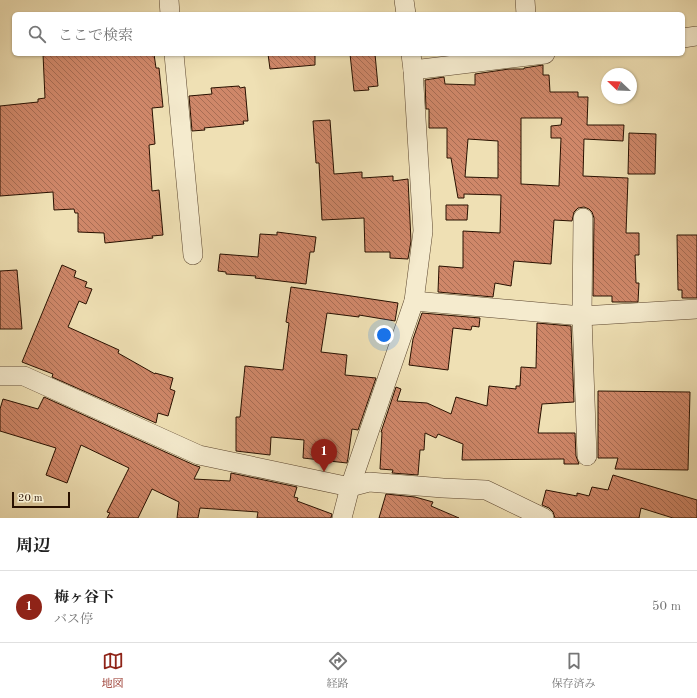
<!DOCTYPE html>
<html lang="ja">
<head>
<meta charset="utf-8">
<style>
  body { margin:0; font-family:"Old Standard TT","Noto Serif JP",serif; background:#f2f2f2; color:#222 }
  .compass { position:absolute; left:601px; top:68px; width:36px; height:36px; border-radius:50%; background:#fff; box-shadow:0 1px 3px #0004; rotate:293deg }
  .scale { position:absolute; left:12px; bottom:10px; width:58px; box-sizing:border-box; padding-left:4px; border:2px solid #281000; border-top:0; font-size:11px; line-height:14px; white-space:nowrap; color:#281000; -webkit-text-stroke:3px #f5ebce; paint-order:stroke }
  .you { position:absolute; left:384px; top:335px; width:14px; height:14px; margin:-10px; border:3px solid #fff; border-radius:50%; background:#1a73e8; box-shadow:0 0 0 6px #1a73e833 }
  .badge { display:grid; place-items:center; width:26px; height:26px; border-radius:50%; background:#8f2418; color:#fff; font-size:13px; font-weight:700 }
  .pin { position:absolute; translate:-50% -33px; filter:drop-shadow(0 1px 2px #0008) }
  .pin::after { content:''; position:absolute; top:21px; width:14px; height:12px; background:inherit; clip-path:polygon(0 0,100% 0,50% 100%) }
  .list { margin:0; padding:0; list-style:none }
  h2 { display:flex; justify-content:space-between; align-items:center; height:52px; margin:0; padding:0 16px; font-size:17px }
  h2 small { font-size:13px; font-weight:400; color:#767676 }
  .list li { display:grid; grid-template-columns:26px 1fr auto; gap:12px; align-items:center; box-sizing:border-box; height:72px; padding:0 16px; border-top:1px solid #e0e0e0 }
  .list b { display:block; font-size:15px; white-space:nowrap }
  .list p { margin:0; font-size:13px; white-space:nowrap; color:#767676 }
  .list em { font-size:13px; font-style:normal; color:#767676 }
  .icon { flex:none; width:22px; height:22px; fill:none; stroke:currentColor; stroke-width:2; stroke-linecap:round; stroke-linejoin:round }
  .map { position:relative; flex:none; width:697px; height:518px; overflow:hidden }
  .search { position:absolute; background:#fff; box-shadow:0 1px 3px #0004; left:12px; right:12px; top:12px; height:44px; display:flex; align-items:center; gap:10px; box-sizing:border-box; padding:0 14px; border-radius:6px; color:#767676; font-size:15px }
  .sheet { height:124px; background:#fff }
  nav { display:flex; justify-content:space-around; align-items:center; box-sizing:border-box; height:56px; border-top:1px solid #e0e0e0; background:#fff; font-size:11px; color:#767676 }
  nav a { display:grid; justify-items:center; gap:2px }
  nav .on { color:#8f2418 }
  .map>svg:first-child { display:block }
</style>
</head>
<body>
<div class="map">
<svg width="697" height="518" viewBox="0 0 697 518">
  <defs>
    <pattern id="building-back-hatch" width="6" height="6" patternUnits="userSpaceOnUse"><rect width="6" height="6" fill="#cf8769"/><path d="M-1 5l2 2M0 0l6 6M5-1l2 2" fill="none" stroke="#a86d54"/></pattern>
  </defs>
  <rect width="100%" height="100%" fill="#efe0b4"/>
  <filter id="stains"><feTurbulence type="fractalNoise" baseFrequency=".005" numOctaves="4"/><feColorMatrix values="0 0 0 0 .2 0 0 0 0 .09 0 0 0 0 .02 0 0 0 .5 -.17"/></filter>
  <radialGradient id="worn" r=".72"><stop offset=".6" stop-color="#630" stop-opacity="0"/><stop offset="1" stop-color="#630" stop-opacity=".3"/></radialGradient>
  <g fill="url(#building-back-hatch)" stroke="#281000" fill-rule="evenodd">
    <polygon points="43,54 154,54 156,68 159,68 163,107 152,108 155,144 149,145 152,191 159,190 163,235 152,236 153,238 105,243 104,233 78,232 78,213 75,213 74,209 54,210 53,192 0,196 0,106 38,102 38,99 45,98"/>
    <polygon points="268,54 315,54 315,65 270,69"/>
    <polygon points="350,54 375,54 378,86 368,87 369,90 354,91"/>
    <path d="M543,65V75H549L550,92H578V97H588L587,125H624L623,141L584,139L583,176L628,178L626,233H639V255H635L636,283H639L638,302H612V296H593L594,218L592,212L589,209L584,207L578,208L574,212L572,221L554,220L551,264L514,261L511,286L495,283L493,297L438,292L439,266L463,268V231L500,233L501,195L464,194V198H458L451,158H447V128H429V109H426L425,80L444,77L445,84L475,85V74L509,69H524V68ZM521,118H562L561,125L551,126V138H561L559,186L521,184ZM468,139L498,141V178L465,177Z"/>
    <polygon points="239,86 240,88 245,87 248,121 243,121 244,124 204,128 205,130 192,131 189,96 212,94 211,88"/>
    <polygon points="330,120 334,174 362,172 362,178 393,176 393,181 408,179 411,241 408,259 390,258 390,252 365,252 364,218 322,220 319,163 316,163 313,121"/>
    <polygon points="629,133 656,134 655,174 628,174"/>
    <polygon points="446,205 468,205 467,220 446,220"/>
    <polygon points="277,232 316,237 314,252 310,252 306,284 255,278 256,276 226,274 226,272 218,271 220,254 258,257 260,234 277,235"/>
    <polygon points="677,235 697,235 697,298 682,298 682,290 678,290"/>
    <polygon points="62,265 76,271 74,277 87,282 85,287 92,289 86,304 79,301 68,327 119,350 118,353 155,374 155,373 173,378 170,389 175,391 168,416 158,413 156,423 52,377 53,374 22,362"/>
    <polygon points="17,270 22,329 0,329 0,271"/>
    <polygon points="291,287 398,303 395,321 359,315 359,317 327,313 321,352 347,355 345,375 376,378 358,430 352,429 348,458 347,463 303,458 304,440 271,437 270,455 236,451 236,417 240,417 245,366 283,370 289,323 286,322"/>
    <polygon points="422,313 480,318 479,327 472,326 471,330 453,328 448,370 409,365 413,339"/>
    <polygon points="537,323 571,326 574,402 542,404 538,433 575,433 576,456 579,464 564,464 564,459 462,460 463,444 438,434 436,438 425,433 424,450 420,450 418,475 392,473 393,470 380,469 382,432 381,432 396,387 401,389 397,401 427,403 451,414 456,397 487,406 489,386 516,389 516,386 520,386 521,367 536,368"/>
    <polygon points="598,391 690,392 688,470 615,469 618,458 598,458"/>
    <polygon points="44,397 194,465 200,467 194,479 230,481 231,473 297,487 294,497 298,498 297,501 332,514 331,518 257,518 258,512 200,508 198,518 177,518 179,502 152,489 138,518 107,518 110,513 107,512 129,468 81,445 67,483 46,475 56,448 0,431 0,409 3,399 38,409"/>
    <polygon points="613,475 697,500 697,518 673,518 641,508 639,518 555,518 553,512 549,508 542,505 546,490 577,496 577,493 589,496 592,487 608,490"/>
    <polygon points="386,494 415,497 433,502 431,506 459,518 379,518"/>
  </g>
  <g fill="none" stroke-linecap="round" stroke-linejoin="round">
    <defs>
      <g id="minor">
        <polyline points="169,0 170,14"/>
        <polyline points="404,0 406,14"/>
        <polyline points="525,0 526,14"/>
        <polyline points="683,38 697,36"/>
        <polyline points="174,54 193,255"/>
        <polyline points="413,70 545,54"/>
        <polyline points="583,218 582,316 587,456"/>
        <polyline points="414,301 582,316 697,309"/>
        <polyline points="0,376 24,376 199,455 350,487 369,482 443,488 486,490 544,518"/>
        <polyline points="342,518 350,487 414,301 423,231 413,70 411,54"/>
      </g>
    </defs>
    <use href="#minor" stroke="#5a442d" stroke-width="20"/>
    <use href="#minor" stroke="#f5ebce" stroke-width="19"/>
  </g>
  <rect width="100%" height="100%" filter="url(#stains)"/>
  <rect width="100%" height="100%" fill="url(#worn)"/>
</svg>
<svg class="compass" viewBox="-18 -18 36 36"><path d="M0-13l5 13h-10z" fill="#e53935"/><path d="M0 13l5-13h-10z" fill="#767676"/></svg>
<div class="scale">20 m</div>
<div class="you"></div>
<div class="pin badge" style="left:324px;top:472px">1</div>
<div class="search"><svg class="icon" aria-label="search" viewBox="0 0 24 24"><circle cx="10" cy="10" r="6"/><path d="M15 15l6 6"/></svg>ここで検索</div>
</div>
<section class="sheet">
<h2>周辺<small></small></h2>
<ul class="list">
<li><span class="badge">1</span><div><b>梅ヶ谷下</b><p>バス停</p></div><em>50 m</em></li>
</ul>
</section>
<nav>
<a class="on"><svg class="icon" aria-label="map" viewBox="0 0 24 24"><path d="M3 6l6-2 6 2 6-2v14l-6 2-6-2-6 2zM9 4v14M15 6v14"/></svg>地図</a>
<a><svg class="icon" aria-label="directions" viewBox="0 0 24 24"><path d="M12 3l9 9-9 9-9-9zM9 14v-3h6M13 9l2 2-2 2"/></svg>経路</a>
<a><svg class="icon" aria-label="saved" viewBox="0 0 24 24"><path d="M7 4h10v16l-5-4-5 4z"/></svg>保存済み</a>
</nav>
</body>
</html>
